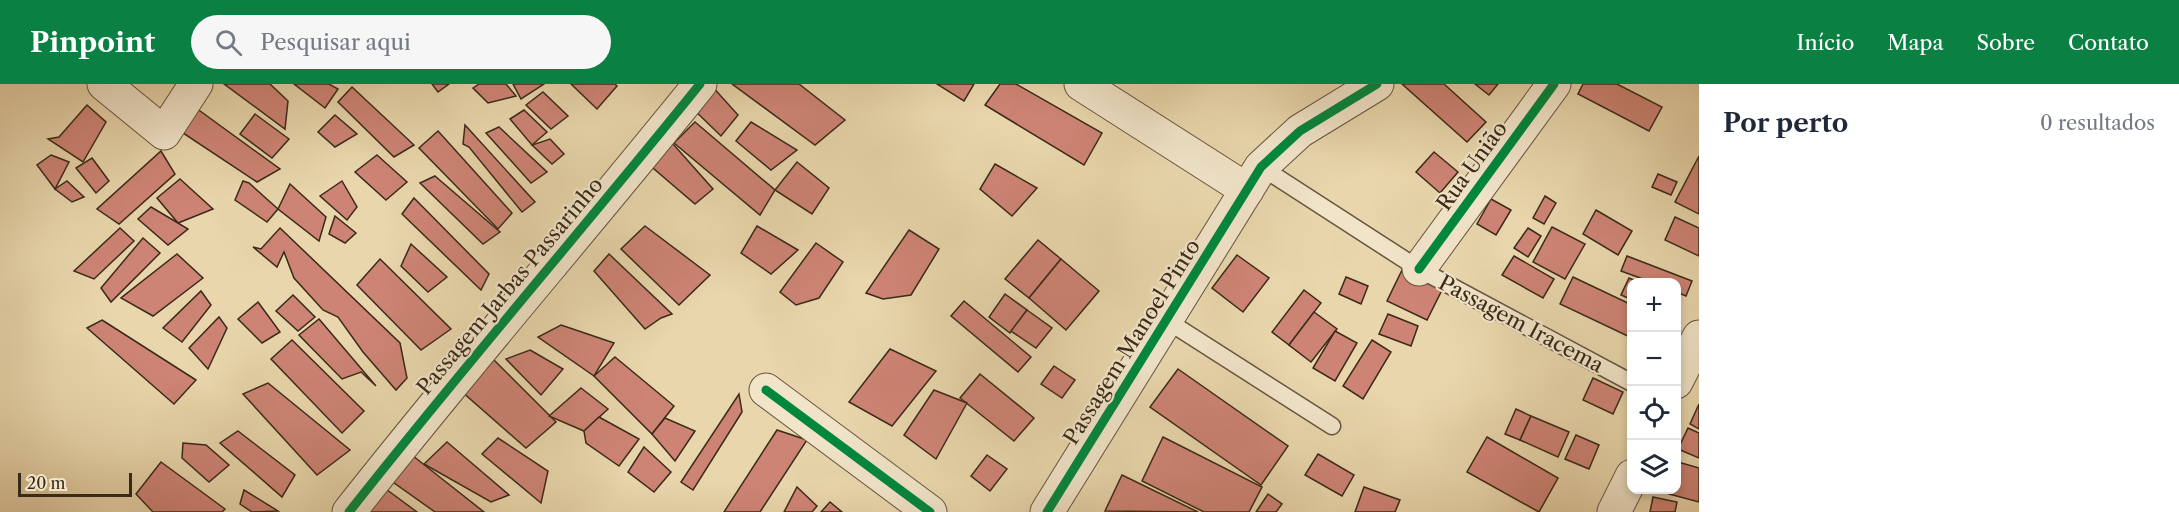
<!DOCTYPE html>
<html lang="pt">
<head>
<meta charset="utf-8">
<style>
  body { margin:0; font-family:"Libre Caslon Text",serif; background:#f6f6f7; color:#1f2937 }
  .controls { position:absolute; right:18px; bottom:18px; display:grid; overflow:hidden; border-radius:12px; box-shadow:0 3px 9px #0003 }
  .controls button { width:54px; height:54px; display:grid; place-items:center; padding:0; border:0; border-bottom:2px solid #e0e1e3; background:#fff; color:#1f2937; font:30px sans-serif }
  .scale { position:absolute; left:18px; bottom:15px; width:114px; box-sizing:border-box; padding-left:6px; border:3px solid #3a2a19; border-top:0; font-size:16px; line-height:21px; white-space:nowrap; color:#3a2a19; -webkit-text-stroke:4px #f1e4c9; paint-order:stroke }
  .list { margin:0; padding:0; list-style:none }
  h2 { display:flex; justify-content:space-between; align-items:center; height:78px; margin:0; padding:0 24px; font-size:26px }
  h2 small { font-size:20px; font-weight:400; color:#747a83 }
  .icon { flex:none; width:33px; height:33px; fill:none; stroke:currentColor; stroke-width:2; stroke-linecap:round; stroke-linejoin:round }
  .map { position:relative; flex:none; width:1699px; height:428px; overflow:hidden }
  header { display:flex; align-items:center; gap:36px; box-sizing:border-box; height:84px; padding:0 30px; background:#0b8043; color:#fff }
  header strong { font-size:28px }
  nav { display:flex; gap:33px; margin-inline-start:auto; font-size:21px }
  .search { width:420px; height:54px; background:#f6f6f7; display:flex; align-items:center; gap:15px; box-sizing:border-box; padding:0 21px; border-radius:33px; color:#747a83; font-size:22px }
  main { display:flex }
  aside { flex:1; background:#fff }
  .map>svg:first-child { display:block }
</style>
</head>
<body>
<header>
<strong>Pinpoint</strong>
<div class="search"><svg class="icon" aria-label="search" viewBox="0 0 24 24"><circle cx="10" cy="10" r="6"/><path d="M15 15l6 6"/></svg>Pesquisar aqui</div>
<nav><a>Início</a><a>Mapa</a><a>Sobre</a><a>Contato</a></nav>
</header>
<main>
<div class="map">
<svg width="1699" height="428" viewBox="0 0 1699 428">
  <rect width="100%" height="100%" fill="#e9d6ac"/>
  <filter id="stains"><feTurbulence type="fractalNoise" baseFrequency=".00333" numOctaves="4"/><feColorMatrix values="0 0 0 0 .2 0 0 0 0 .09 0 0 0 0 .02 0 0 0 .5 -.17"/></filter>
  <radialGradient id="worn" r=".72"><stop offset=".6" stop-color="#630" stop-opacity="0"/><stop offset="1" stop-color="#630" stop-opacity=".3"/></radialGradient>
  <g fill="#ce8475" stroke="#3a2a19" stroke-width="1.5">
    <polygon points="224,0 270,0 288,17 285,45"/>
    <polygon points="294,0 329,0 338,5 325,24"/>
    <polygon points="432,0 449,0 438,8"/>
    <polygon points="479,0 506,0 516,12 488,19 473,4"/>
    <polygon points="513,0 544,0 521,15"/>
    <polygon points="571,0 615,0 617,2 597,25"/>
    <polygon points="710,0 738,31 721,52 686,18"/>
    <polygon points="732,0 799,0 845,36 815,61"/>
    <polygon points="937,0 974,0 964,17"/>
    <polygon points="1000,0 1016,0 1102,49 1084,81 985,21"/>
    <polygon points="1402,0 1444,0 1486,38 1467,58"/>
    <polygon points="1475,0 1498,0 1489,11"/>
    <polygon points="1583,0 1617,0 1662,23 1649,47 1578,10"/>
    <polygon points="352,3 414,61 394,73 338,18"/>
    <polygon points="543,8 568,32 551,45 526,21"/>
    <polygon points="87,21 106,38 83,78 48,55 59,53"/>
    <polygon points="196,24 280,85 257,98 183,49"/>
    <polygon points="524,26 547,48 532,61 510,35"/>
    <polygon points="255,30 289,55 272,74 240,50"/>
    <polygon points="335,31 357,50 335,63 318,48"/>
    <polygon points="695,38 775,106 760,131 674,59"/>
    <polygon points="751,38 797,66 771,86 736,57"/>
    <polygon points="465,41 535,118 522,128 469,63 463,60"/>
    <polygon points="499,43 547,88 531,99 486,49"/>
    <polygon points="438,47 512,129 498,145 419,64"/>
    <polygon points="665,51 713,105 695,120 646,78"/>
    <polygon points="550,55 564,70 552,80 532,61"/>
    <polygon points="161,67 175,90 119,140 97,125"/>
    <polygon points="1434,68 1458,88 1440,109 1416,88"/>
    <polygon points="51,71 69,78 55,105 37,81"/>
    <polygon points="377,71 407,98 386,116 355,88"/>
    <polygon points="1699,72 1699,130 1675,118"/>
    <polygon points="92,74 109,97 96,109 76,84"/>
    <polygon points="797,78 829,104 812,130 775,106"/>
    <polygon points="995,80 1037,104 1012,132 980,105"/>
    <polygon points="1658,90 1677,98 1671,111 1652,103"/>
    <polygon points="435,92 500,148 483,160 420,99"/>
    <polygon points="180,95 213,125 178,139 157,114"/>
    <polygon points="67,97 84,113 72,118 55,105"/>
    <polygon points="243,97 249,99 278,125 267,138 235,116"/>
    <polygon points="342,97 357,123 347,136 320,112"/>
    <polygon points="290,100 326,133 319,157 278,125"/>
    <polygon points="1545,112 1556,119 1544,140 1533,134"/>
    <polygon points="414,114 489,190 481,206 402,130"/>
    <polygon points="1491,115 1511,126 1496,151 1477,140"/>
    <polygon points="151,123 178,139 188,145 168,161 138,135"/>
    <polygon points="1596,126 1632,147 1618,171 1583,150"/>
    <polygon points="335,132 356,149 345,159 329,150"/>
    <polygon points="1675,133 1699,144 1699,172 1665,156"/>
    <polygon points="645,142 710,191 679,221 621,165"/>
    <polygon points="757,142 798,166 771,190 741,169"/>
    <polygon points="1552,143 1585,160 1565,195 1533,178"/>
    <polygon points="120,144 134,157 94,195 74,187"/>
    <polygon points="280,144 400,259 407,294 396,306 363,268 338,233 323,226 294,194 284,168 277,183 253,163 261,165"/>
    <polygon points="1528,144 1541,152 1528,173 1514,164"/>
    <polygon points="909,146 939,165 911,211 883,215 866,209"/>
    <polygon points="143,154 160,169 111,218 101,204"/>
    <polygon points="1038,156 1061,175 1029,214 1005,195"/>
    <polygon points="816,159 843,178 819,214 796,221 780,208"/>
    <polygon points="411,160 447,193 428,208 401,182"/>
    <polygon points="177,170 203,194 153,232 121,214"/>
    <polygon points="609,170 672,230 661,234 645,245 594,187"/>
    <polygon points="1237,171 1269,194 1243,228 1212,204"/>
    <polygon points="1514,172 1554,195 1543,214 1502,191"/>
    <polygon points="1627,172 1692,197 1686,212 1676,208 1676,198 1651,198 1621,187"/>
    <polygon points="380,175 451,245 421,266 357,201"/>
    <polygon points="1061,175 1099,207 1066,246 1029,214"/>
    <polygon points="1403,184 1443,204 1427,236 1387,217"/>
    <polygon points="1346,193 1368,202 1361,220 1339,210"/>
    <polygon points="1573,193 1632,221 1632,254 1560,220"/>
    <polygon points="1629,194 1638,198 1632,198 1632,216 1621,211"/>
    <polygon points="1304,206 1321,219 1289,261 1272,248"/>
    <polygon points="201,207 211,221 182,258 163,244"/>
    <polygon points="1005,210 1027,226 1010,249 989,233"/>
    <polygon points="293,211 315,233 298,247 276,227"/>
    <polygon points="964,217 1031,273 1018,288 951,232"/>
    <polygon points="258,218 280,248 262,259 238,235"/>
    <polygon points="1027,226 1052,244 1036,264 1011,247"/>
    <polygon points="1314,228 1337,245 1311,278 1289,261"/>
    <polygon points="1388,230 1418,242 1411,262 1379,250"/>
    <polygon points="219,233 227,244 208,285 189,264"/>
    <polygon points="319,235 376,302 361,288 342,295 299,251"/>
    <polygon points="102,236 196,296 174,320 87,244"/>
    <polygon points="561,241 614,259 594,292 538,253"/>
    <polygon points="1335,247 1357,259 1335,297 1313,284"/>
    <polygon points="292,256 364,327 342,349 271,275"/>
    <polygon points="1372,256 1391,268 1363,315 1343,302"/>
    <polygon points="890,265 936,287 892,342 849,318"/>
    <polygon points="530,266 563,285 541,311 506,275"/>
    <polygon points="485,267 556,338 526,364 460,306"/>
    <polygon points="615,273 674,322 652,350 594,292"/>
    <polygon points="1054,282 1075,296 1062,314 1041,300"/>
    <polygon points="1178,285 1288,362 1261,401 1150,323"/>
    <polygon points="980,290 1034,334 1014,357 960,314"/>
    <polygon points="1593,294 1623,308 1613,330 1583,316"/>
    <polygon points="268,299 350,366 317,391 243,310"/>
    <polygon points="581,304 608,325 584,347 549,332"/>
    <polygon points="934,306 967,319 936,375 904,351"/>
    <polygon points="739,310 742,328 693,406 681,398"/>
    <polygon points="1699,320 1699,345 1690,340"/>
    <polygon points="1516,325 1531,332 1520,356 1505,350"/>
    <polygon points="1531,332 1569,348 1558,373 1520,356"/>
    <polygon points="599,333 639,355 619,382 586,359 584,347"/>
    <polygon points="665,334 695,347 675,377 652,350"/>
    <polygon points="1688,344 1699,349 1699,374 1678,365"/>
    <polygon points="777,346 807,356 760,428 724,428"/>
    <polygon points="238,347 295,391 282,413 220,359"/>
    <polygon points="1576,351 1599,361 1589,385 1565,375"/>
    <polygon points="1163,353 1262,403 1249,428 1204,428 1142,397"/>
    <polygon points="1487,353 1558,394 1539,428 1467,388"/>
    <polygon points="498,354 548,387 541,419 482,370"/>
    <polygon points="447,358 509,411 491,418 424,380"/>
    <polygon points="183,359 206,361 229,381 209,398 182,374"/>
    <polygon points="644,363 671,388 654,408 628,388"/>
    <polygon points="408,368 484,428 435,428 390,396"/>
    <polygon points="1318,370 1354,391 1342,412 1305,391"/>
    <polygon points="987,371 1007,385 990,407 971,392"/>
    <polygon points="161,378 225,425 222,428 153,428 136,410"/>
    <polygon points="1678,378 1699,384 1699,418 1669,410 1670,406 1676,406"/>
    <polygon points="1122,391 1198,428 1105,427"/>
    <polygon points="379,400 417,428 370,428 365,425"/>
    <polygon points="797,403 817,422 812,428 784,428"/>
    <polygon points="1364,403 1400,416 1395,428 1355,428"/>
    <polygon points="244,406 278,427 252,428 240,420"/>
    <polygon points="1268,410 1282,420 1276,428 1256,428"/>
    <polygon points="1653,413 1677,418 1675,428 1650,428"/>
    <polygon points="830,418 842,428 821,428"/>
  </g>
  <g fill="none" stroke-linecap="round" stroke-linejoin="round">
    <defs>
      <g id="service">
        <polyline points="1261,83 1419,185 1632,299"/>
        <polyline points="1166,236 1332,342"/>
      </g>
      <g id="minor">
        <polyline points="104,0 164,49 196,0"/>
        <polyline points="1081,0 1247,106"/>
        <polyline points="1419,185 1554,0"/>
        <polyline points="1676,298 1699,253"/>
        <polyline points="766,306 930,428"/>
        <path d="M349,428C463,283 584,144 700,0"/>
        <polyline points="1047,428 1261,83 1300,47 1377,0"/>
        <polyline points="1614,428 1632,392"/>
      </g>
    </defs>
    <use href="#service" stroke="#66553e" stroke-width="19"/>
    <use href="#minor" stroke="#66553e" stroke-width="35"/>
    <use href="#service" stroke="#f1e4c9" stroke-width="16"/>
    <use href="#minor" stroke="#f1e4c9" stroke-width="33"/>
    <defs>
      <g id="cycleway">
        <polyline points="1419,185 1554,0"/>
        <polyline points="766,306 930,428"/>
        <path d="M349,428C463,283 584,144 700,0"/>
        <polyline points="1047,428 1261,83 1300,47 1377,0"/>
      </g>
    </defs>
    <use href="#cycleway" stroke="#f1e4c9" stroke-width="13"/>
    <use href="#cycleway" stroke="#00873e" stroke-width="9"/>
  </g>
  <g text-anchor="middle" stroke-width="4.5" stroke-linejoin="round" paint-order="stroke">
    <g font-size="21" fill="#3a2a19" stroke="#f1e4c9">
      <text transform="translate(1472 82) rotate(-54)" y="7">Rua União</text>
      <text transform="translate(510 202) rotate(-50)" y="7">Passagem Jarbas Passarinho</text>
      <text transform="translate(1521 240) rotate(28)" y="7">Passagem Iracema</text>
      <text transform="translate(1132 258) rotate(-58)" y="7">Passagem Manoel Pinto</text>
    </g>
  </g>
  <rect width="100%" height="100%" filter="url(#stains)"/>
  <rect width="100%" height="100%" fill="url(#worn)"/>
</svg>
<div class="controls">
<button>+</button>
<button>−</button>
<button><svg class="icon" aria-label="locate" viewBox="0 0 24 24"><circle cx="12" cy="12" r="6"/><path d="M12 2v4M12 18v4M2 12h4M18 12h4"/></svg></button>
<button><svg class="icon" aria-label="layers" viewBox="0 0 24 24"><path d="M12 4l9 5-9 5-9-5zM3 14l9 5 9-5"/></svg></button>
</div>
<div class="scale">20 m</div>
</div>
<aside>
<h2>Por perto<small>0 resultados</small></h2>
<ul class="list">
</ul>
</aside>
</main>
</body>
</html>
